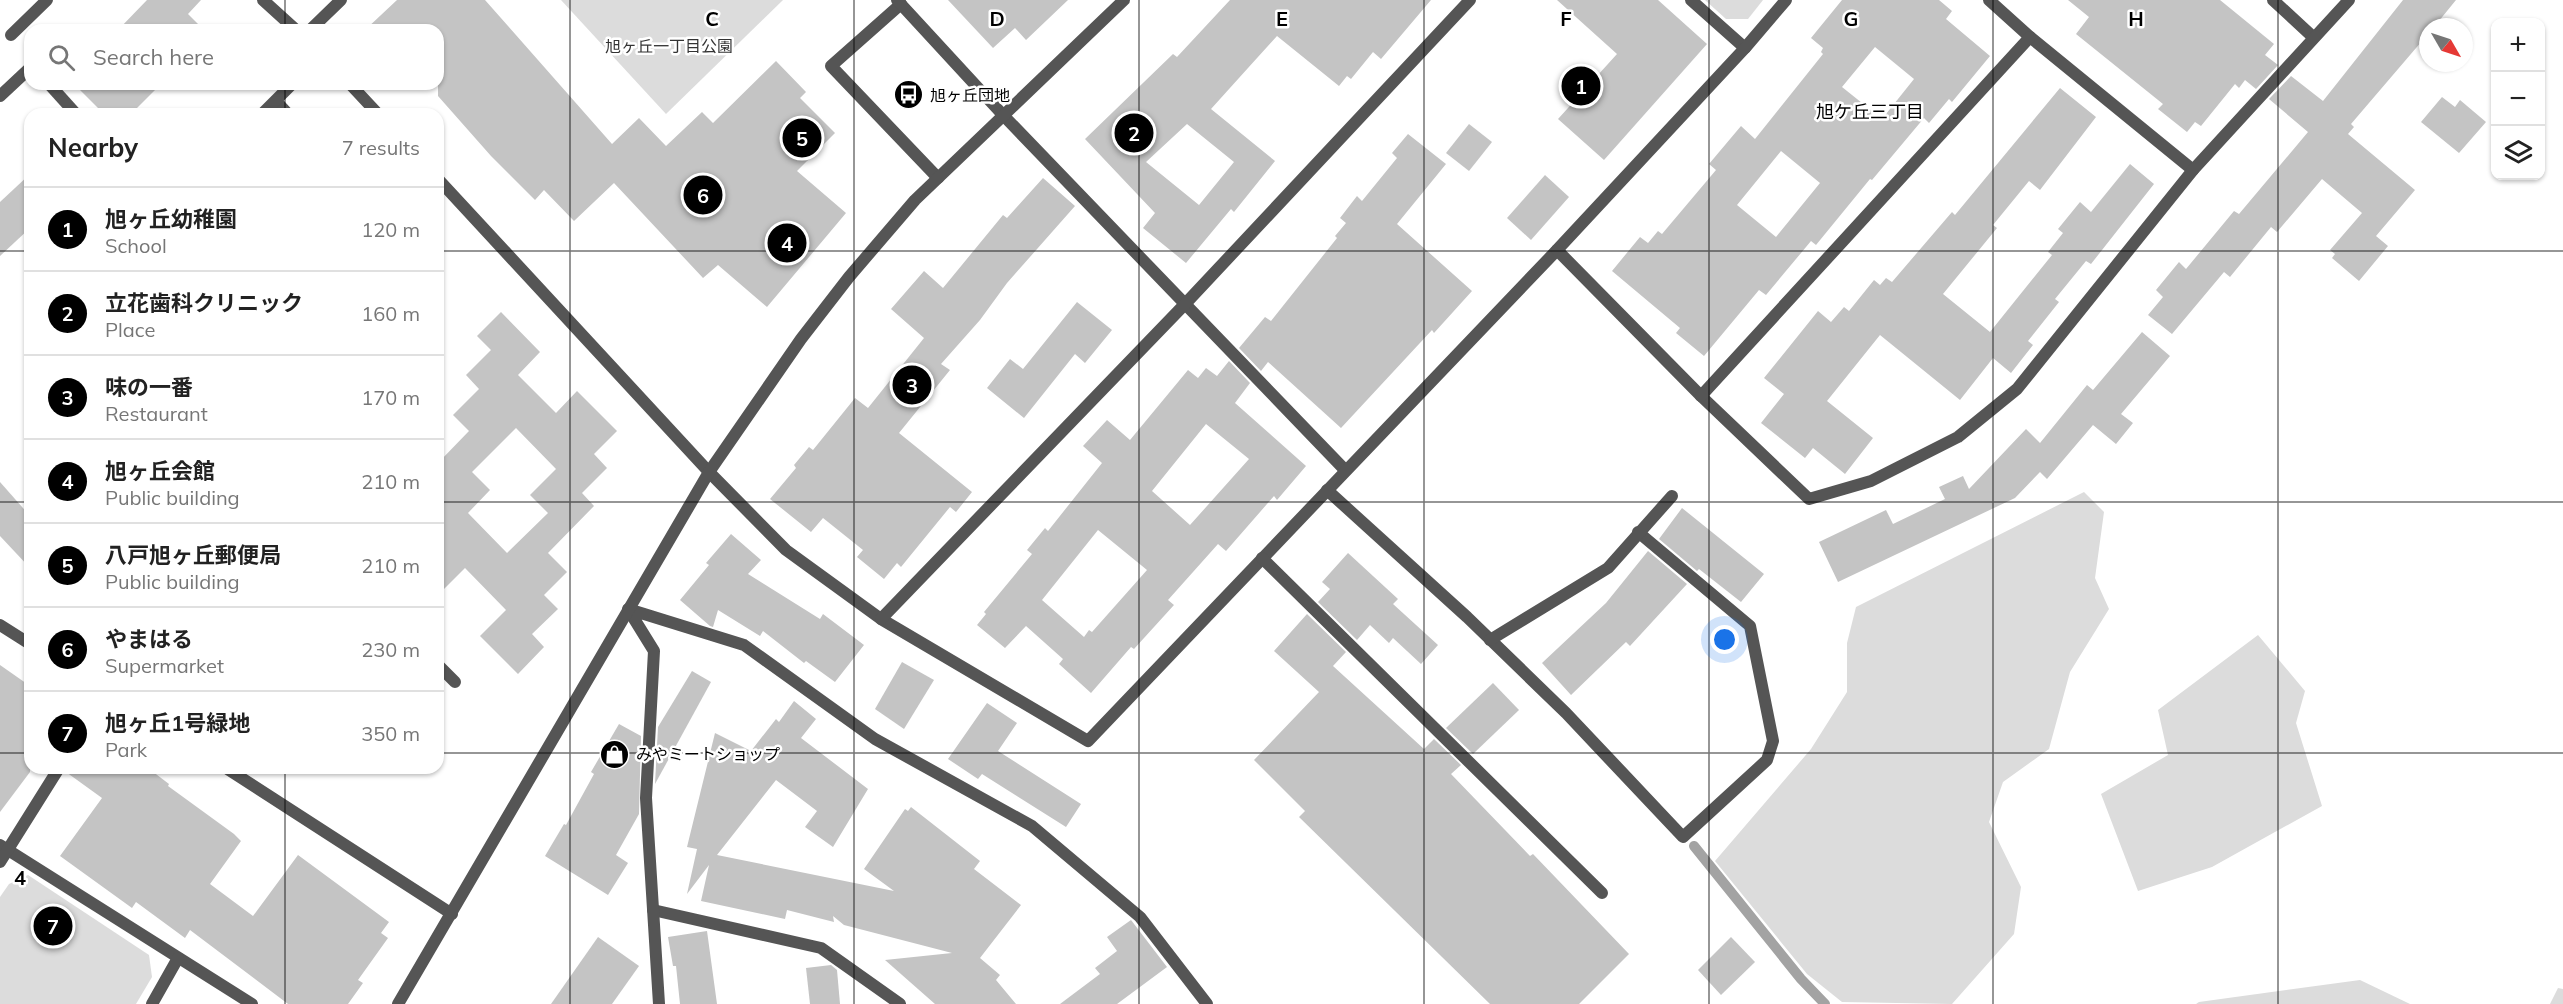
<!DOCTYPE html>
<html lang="en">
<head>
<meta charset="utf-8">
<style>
  body { margin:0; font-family:Mulish,"Noto Sans JP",sans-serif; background:#f6f6f6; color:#222 }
  .controls { position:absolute; right:18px; top:18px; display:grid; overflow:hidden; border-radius:12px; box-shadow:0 2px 4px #0004 }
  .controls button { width:54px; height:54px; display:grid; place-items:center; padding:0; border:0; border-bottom:2px solid #e0e0e0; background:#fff; color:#222; font:30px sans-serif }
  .compass { position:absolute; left:2419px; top:18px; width:54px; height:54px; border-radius:50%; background:#fff; box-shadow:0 2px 4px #0004; rotate:129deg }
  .you { position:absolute; left:1725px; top:640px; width:21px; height:21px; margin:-15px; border:4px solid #fff; border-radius:50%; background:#1a73e8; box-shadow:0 0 0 9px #1a73e833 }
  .badge { display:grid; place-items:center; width:39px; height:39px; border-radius:50%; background:#000; color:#fff; font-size:20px; font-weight:700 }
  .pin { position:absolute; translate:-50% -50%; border:3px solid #fff; box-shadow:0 2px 6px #0006 }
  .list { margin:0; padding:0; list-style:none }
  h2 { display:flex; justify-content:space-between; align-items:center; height:78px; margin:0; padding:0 24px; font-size:26px }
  h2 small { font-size:20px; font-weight:400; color:#767676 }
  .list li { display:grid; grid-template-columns:39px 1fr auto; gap:18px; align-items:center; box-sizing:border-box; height:84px; padding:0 24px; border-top:2px solid #e0e0e0 }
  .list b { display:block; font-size:22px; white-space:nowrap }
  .list p { margin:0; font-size:20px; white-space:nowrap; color:#767676 }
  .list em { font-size:20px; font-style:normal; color:#767676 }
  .icon { flex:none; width:33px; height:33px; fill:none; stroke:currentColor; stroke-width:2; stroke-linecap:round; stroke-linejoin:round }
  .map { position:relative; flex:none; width:2563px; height:1004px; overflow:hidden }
  .search { position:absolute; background:#fff; box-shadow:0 2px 4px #0004; left:24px; top:24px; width:420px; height:66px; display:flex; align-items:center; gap:15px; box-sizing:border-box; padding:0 21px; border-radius:18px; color:#767676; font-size:22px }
  .panel { position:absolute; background:#fff; box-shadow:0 2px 4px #0004; left:24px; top:108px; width:420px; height:666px; border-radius:18px }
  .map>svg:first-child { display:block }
</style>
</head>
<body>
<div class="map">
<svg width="2563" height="1004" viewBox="0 0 2563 1004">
  <rect width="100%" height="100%" fill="#fff"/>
  <g fill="#dcdcdc">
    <polygon points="561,0 783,0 666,114"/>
    <polygon points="1705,0 1763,0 1748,19 1726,19"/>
    <polygon points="2084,492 2104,512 2095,578 2109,609 2070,672 2049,749 2003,782 1989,822 2021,887 2014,934 1952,1004 1842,1002 1807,974 1715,861 1811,749 1847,692 1847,643 1856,607"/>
    <polygon points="2258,635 2305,691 2296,723 2322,806 2212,867 2138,891 2101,794 2168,755 2158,710"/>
    <polygon points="28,875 149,955 152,977 136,1004 0,1004 0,897 9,884"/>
    <polygon points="2360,980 2410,1004 2196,1004 2199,1002"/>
    <polygon points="2558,988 2563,989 2563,1004 2550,1004"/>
  </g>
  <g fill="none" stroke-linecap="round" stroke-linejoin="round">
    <polyline stroke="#a3a3a3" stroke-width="10" points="1694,846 1801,979 1825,1004"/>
  </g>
  <g fill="#c4c4c4" fill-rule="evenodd">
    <polygon points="147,0 201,0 188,14 204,30 118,30"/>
    <polygon points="397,0 485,0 612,144 639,118 666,146 702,112 713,123 776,61 806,92 800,98 835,133 797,171 846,213 767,307 718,265 703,278 614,183 574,221 544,190 535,200 491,156 438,96 438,30 365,30"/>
    <polygon points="948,0 1068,0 1026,40 1015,28 993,48"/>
    <path d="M1230,0H1431L1381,59L1373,52L1351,79L1347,76L1339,86L1277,36L1248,68L1211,109L1275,161L1234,212L1231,209L1186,263L1143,228L1155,213L1085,139L1173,54L1177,57ZM1187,124L1234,162L1199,205L1146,162Z"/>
    <polygon points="1557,0 1658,0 1707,44 1604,160 1558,119 1617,54"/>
    <path d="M1842,0H1939L1952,11L1946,19L1990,56L1952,102L1949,99L1929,123L1924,118L1872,180L1870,179L1816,245L1811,241L1766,295L1759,290L1704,356L1676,333L1680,328L1612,271L1640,237L1648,243L1658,231L1662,234L1716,170L1709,164L1741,126L1755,139L1823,54L1821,52L1823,48L1811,38ZM1875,47L1914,79L1882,119L1842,87ZM1781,151L1820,183L1776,237L1737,205Z"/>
    <polygon points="2068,0 2220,0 2274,44 2265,55 2278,65 2256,89 2245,80 2239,88 2235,84 2201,126 2195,122 2187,132 2158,109 2163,104 2076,34 2089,17"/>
    <polygon points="2403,0 2456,0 2434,27 2428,27 2428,34 2351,124 2354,127 2348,134 2415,190 2376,236 2388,246 2359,281 2332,258 2335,254 2330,250 2362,213 2322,179 2277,232 2271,227 2230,277 2224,272 2172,334 2148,315 2163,297 2156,290 2179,262 2186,269 2234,211 2239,214 2308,132 2269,99 2291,76 2323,101"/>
    <polygon points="74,84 161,84 131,114 104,114"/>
    <polygon points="2060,88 2096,117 2040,190 2029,181 1993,225 1997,228 1943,294 1990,332 2052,255 2048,252 2063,233 2058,229 2080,202 2091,212 2130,164 2154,184 2091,264 2086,261 2055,299 2059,302 2028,341 2033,345 2011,373 1993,358 1960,400 1880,335 1827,401 1873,438 1845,474 1813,448 1805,458 1761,423 1784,394 1764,378 1818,311 1831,322 1844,307 1849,311 1874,280 1880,285 1886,278 1892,282 1952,212 1955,215"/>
    <polygon points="2442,97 2455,107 2460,100 2486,122 2459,153 2421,122"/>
    <polygon points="1469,124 1492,142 1469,171 1446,153"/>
    <polygon points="1408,134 1446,164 1397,224 1472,291 1434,333 1432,330 1341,428 1268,362 1261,371 1239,348 1265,317 1271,321 1337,238 1335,236 1346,223 1340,218 1357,196 1362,201 1397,158 1392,153"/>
    <polygon points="30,174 30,228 0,256 0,202"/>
    <polygon points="1545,175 1569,197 1531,240 1507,218"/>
    <polygon points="1043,178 1075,206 1007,283 980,320 941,364 950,370 899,433 972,492 956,512 950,507 901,567 897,563 884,579 857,557 863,550 823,518 811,532 770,499 796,468 794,465 809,447 813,450 855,398 868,408 924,338 891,309 924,271 943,288 1003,215 1007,218"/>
    <polygon points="1077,302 1112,330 1085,363 1075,354 1024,418 987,388 1010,359 1023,369"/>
    <path d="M501,312L540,352L518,375L556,413L577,391L617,431L594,454L607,468L582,493L594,506L548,553L567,572L544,595L558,609L532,634L544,647L518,674L480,636L506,610L465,568L438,595V463L469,431L453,415L479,389L466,375L491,350L477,336ZM516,428L556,469L530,495L548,513L507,553L468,513L490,490L472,472Z"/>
    <polygon points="2142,332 2170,356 2121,414 2133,423 2116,444 2093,425 2047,479 2040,472 2015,498 1838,582 1819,542 1886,510 1893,524 1945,499 1939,487 1963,476 1969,489 2026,429 2040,443 2087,385 2093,390"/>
    <path d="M1229,361L1250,383L1235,403L1306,466L1277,500L1274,496L1226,551L1218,544L1168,600L1174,605L1134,649L1131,647L1091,693L1059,664L1063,659L1026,626L1005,648L977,625L986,614L984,612L1032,554L1027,550L1045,528L1048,531L1102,463L1083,446L1107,420L1130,440L1188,370L1198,378L1206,368L1217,376ZM1206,424L1249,459L1190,525L1152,491ZM1098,530L1147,570L1092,632L1089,630L1084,637L1042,600Z"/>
    <polygon points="0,482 30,516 30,568 0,536"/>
    <polygon points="1682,508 1764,574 1741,602 1699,569 1697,571 1659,539"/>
    <polygon points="731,534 761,560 748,574 820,619 823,614 864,645 835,682 806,661 804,663 763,631 760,636 718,610 713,627 710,626 680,600 709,565 706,563"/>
    <polygon points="1648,551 1687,584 1630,646 1626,642 1571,695 1542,663 1606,603"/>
    <polygon points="1348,553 1398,599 1393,604 1438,645 1421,664 1393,638 1389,643 1370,625 1357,640 1318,602 1330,589 1322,582"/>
    <polygon points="1307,614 1346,652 1333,666 1424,749 1434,739 1461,765 1451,774 1530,856 1533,854 1629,954 1579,1004 1490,1004 1299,817 1305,811 1254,760 1319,692 1274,651"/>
    <polygon points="902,662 934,680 904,729 875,709"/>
    <polygon points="0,665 30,686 30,772 0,812"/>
    <polygon points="692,671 711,682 655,784 658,727"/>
    <polygon points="1493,683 1519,710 1473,754 1446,728"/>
    <polygon points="794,701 816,719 801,738 868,789 833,847 805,827 817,811 776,780 717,855 894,891 864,869 905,809 908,811 911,807 980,861 974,869 1021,905 980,958 1000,975 996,980 1016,1004 935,1004 885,960 952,953 844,925 833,916 834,922 787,910 785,919 701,901 709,865 687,894 697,849 687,847 715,733 751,751 776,719 779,722"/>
    <polygon points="987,703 1017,723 998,751 1081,804 1066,827 982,774 978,779 948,759"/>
    <polygon points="619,724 641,736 639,814 616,855 628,863 608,895 545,856 564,824 566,825 594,774 591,772"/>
    <polygon points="67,768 148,768 169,784 168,786 234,834 241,841 210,884 253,916 298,855 389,922 381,933 388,938 358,980 363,983 348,1004 288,1004 190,930 185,938 136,902 132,908 60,856 102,798 66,772"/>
    <polygon points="1131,920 1167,967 1117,1004 1060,1004 1100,974 1095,968 1117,951 1107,937"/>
    <polygon points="707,931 717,1004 680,1004 676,966 673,966 668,937"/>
    <polygon points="598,937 639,966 612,1004 551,1004"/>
    <polygon points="1731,937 1755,962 1721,995 1698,970"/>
    <polygon points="831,965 837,970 840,1004 810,1004 806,968"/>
  </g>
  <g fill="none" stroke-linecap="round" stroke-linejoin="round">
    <g stroke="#555" stroke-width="12">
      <polyline points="901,4 831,66 938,178"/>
      <polyline points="11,35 47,0"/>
      <polyline points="276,101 288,114"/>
      <polyline points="1327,490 1467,617 1566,713 1683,837 1767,760 1773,741 1750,626 1638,532"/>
      <polyline points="1490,640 1608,568 1672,496"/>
      <polyline points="438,665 455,682"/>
    </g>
    <g stroke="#555" stroke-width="12">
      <polyline points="263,0 296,30"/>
      <polyline points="897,0 1003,115 1345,470"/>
      <polyline points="1691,0 1745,48"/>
      <polyline points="1989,0 2030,37 2193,170"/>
      <polyline points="2273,0 2313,37"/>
      <polyline points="310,30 341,0"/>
      <polyline points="49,84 76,114"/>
      <polyline points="350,84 378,114"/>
      <polyline points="0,96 30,68"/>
      <polyline points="262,114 292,84"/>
      <polyline points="438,179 709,472 786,550 881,619 1088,741 1557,250 1745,48 1786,0"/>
      <polyline points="1557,250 1701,396 1809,499 1871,481 1958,437 2017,389 2193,170 2349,0"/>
      <polyline points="1701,396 2030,37"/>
      <polyline points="1262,558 1602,893"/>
      <polyline points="881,619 1186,303 1470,0"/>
      <polyline points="0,625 30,644"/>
      <polyline points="226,768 452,914"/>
      <polyline points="0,845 252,1004"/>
      <polyline points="0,862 59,768"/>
      <polyline points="653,910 821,948 900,1004"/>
      <polyline points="152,1004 178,958"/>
      <polyline points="659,1004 646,798 654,651 628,609 744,645 875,739 1032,826 1140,917 1207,1004"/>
    </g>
    <polyline stroke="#555" stroke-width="12" points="398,1004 709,472 801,339 849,277 915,200 1124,0"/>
  </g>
  <path fill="none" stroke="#000" stroke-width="1.5" stroke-opacity="0.55" d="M285,0V30M570,0V1004M854,0V1004M1139,0V1004M1424,0V1004M1709,0V1004M1993,0V1004M2278,0V1004M285,84V114M0,251H30M438,251H2563M0,502H30M438,502H2563M0,753H30M438,753H2563M285,768V1004"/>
  <defs>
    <symbol id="bus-disc" viewBox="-11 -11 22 22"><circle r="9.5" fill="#000" stroke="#fff"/><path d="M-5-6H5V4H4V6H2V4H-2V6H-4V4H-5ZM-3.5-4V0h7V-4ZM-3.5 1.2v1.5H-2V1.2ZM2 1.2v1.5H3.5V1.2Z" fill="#fff"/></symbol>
    <symbol id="shop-disc" viewBox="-11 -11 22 22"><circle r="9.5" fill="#000" stroke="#fff"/><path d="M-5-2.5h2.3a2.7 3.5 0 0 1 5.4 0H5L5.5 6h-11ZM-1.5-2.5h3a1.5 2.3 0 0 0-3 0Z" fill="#fff"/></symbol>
  </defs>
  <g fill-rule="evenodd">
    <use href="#bus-disc" x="892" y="78" width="33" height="33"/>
    <use href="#shop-disc" x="598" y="738" width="33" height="33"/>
  </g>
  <g text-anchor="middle" stroke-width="5" stroke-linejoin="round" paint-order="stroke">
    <g font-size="16" fill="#333" stroke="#fff">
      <text x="669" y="52">旭ヶ丘一丁目公園</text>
    </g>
    <g font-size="16" fill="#000" stroke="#fff" text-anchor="start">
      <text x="930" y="101">旭ヶ丘団地</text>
      <text x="636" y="760">みやミートショップ</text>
    </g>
    <g font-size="18" fill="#000" stroke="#fff">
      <text x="1870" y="118">旭ケ丘三丁目</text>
    </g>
  </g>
  <g font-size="20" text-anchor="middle" font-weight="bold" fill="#000" stroke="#fff" stroke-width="5" stroke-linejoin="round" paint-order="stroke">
    <text x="712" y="26">C</text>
    <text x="997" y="26">D</text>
    <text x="1282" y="26">E</text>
    <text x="1566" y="26">F</text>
    <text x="1851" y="26">G</text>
    <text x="2136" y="26">H</text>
    <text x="20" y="885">4</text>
  </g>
</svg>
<div class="controls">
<button>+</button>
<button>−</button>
<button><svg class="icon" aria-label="layers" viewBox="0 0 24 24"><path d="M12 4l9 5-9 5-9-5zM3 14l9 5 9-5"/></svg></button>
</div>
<svg class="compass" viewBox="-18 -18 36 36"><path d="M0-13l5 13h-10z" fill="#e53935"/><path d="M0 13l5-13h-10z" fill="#767676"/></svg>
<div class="you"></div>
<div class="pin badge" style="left:1581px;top:86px">1</div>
<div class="pin badge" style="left:1134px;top:133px">2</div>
<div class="pin badge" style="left:912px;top:385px">3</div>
<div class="pin badge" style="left:787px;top:243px">4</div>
<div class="pin badge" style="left:802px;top:138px">5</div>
<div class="pin badge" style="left:703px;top:195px">6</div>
<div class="pin badge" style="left:53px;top:926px">7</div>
<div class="search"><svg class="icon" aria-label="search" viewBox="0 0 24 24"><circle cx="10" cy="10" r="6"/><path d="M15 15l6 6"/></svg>Search here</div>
<section class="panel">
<h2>Nearby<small>7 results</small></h2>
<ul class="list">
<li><span class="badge">1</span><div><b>旭ヶ丘幼稚園</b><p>School</p></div><em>120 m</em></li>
<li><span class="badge">2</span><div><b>立花歯科クリニック</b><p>Place</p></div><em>160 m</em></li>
<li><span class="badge">3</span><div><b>味の一番</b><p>Restaurant</p></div><em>170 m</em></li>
<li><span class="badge">4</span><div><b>旭ヶ丘会館</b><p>Public building</p></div><em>210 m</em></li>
<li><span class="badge">5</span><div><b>八戸旭ヶ丘郵便局</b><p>Public building</p></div><em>210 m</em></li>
<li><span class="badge">6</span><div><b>やまはる</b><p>Supermarket</p></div><em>230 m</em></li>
<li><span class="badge">7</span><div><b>旭ヶ丘1号緑地</b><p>Park</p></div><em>350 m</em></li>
</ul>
</section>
</div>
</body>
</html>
